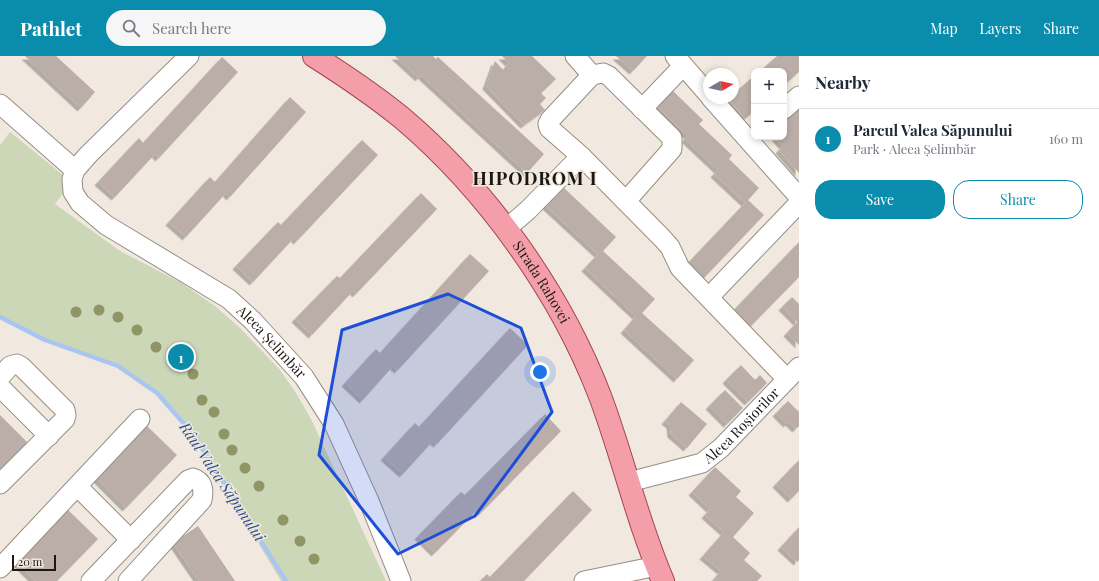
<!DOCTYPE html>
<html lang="en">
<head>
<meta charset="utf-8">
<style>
  body { margin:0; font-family:"Playfair Display",serif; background:#f6f6f7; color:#1f2937 }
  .controls { position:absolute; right:12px; top:12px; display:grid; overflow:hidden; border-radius:8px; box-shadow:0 2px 6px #0003 }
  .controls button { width:36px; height:36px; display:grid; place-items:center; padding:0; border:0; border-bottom:1px solid #e0e1e3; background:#fff; color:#1f2937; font:20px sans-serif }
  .compass { position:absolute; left:703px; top:12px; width:36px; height:36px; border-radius:50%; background:#fff; box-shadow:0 2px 6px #0003; rotate:81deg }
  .scale { position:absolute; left:12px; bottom:10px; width:44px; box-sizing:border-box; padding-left:4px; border:2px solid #1a1714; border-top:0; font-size:11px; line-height:14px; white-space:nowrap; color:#1a1714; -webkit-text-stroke:3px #f1e9df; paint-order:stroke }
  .you { position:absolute; left:540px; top:316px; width:14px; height:14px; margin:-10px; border:3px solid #fff; border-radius:50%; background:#1a73e8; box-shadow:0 0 0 6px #1a73e833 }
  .badge { display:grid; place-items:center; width:26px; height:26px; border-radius:50%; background:#0a8dad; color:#fff; font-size:13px; font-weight:700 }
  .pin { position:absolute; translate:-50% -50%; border:2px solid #fff; box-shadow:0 1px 4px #0006 }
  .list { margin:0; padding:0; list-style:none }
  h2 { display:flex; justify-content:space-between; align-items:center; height:52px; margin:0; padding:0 16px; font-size:17px }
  h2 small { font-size:13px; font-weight:400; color:#747a83 }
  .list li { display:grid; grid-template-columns:26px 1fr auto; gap:12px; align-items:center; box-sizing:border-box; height:60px; padding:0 16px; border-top:1px solid #e0e1e3 }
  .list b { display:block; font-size:15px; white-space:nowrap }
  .list p { margin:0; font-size:13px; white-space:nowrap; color:#747a83 }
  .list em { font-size:13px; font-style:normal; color:#747a83 }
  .actions { display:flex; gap:8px; padding:12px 16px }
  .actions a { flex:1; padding:9px 0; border:1px solid #0a8dad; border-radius:16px; text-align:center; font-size:14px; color:#0a8dad }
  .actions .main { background:#0a8dad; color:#fff }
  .icon { flex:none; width:22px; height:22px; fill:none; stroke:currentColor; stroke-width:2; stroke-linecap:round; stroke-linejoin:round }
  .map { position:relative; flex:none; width:799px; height:525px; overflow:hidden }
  header { display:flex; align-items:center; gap:24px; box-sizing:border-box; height:56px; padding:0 20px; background:#0a8dad; color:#fff }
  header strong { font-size:19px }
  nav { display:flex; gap:22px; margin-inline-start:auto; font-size:14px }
  .search { width:280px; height:36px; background:#f6f6f7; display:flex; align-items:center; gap:10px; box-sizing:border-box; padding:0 14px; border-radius:22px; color:#747a83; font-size:15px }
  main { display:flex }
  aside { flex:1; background:#fff }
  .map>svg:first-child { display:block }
</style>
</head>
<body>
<header>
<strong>Pathlet</strong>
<div class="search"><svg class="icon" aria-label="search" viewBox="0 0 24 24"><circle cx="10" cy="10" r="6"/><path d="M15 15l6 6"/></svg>Search here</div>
<nav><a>Map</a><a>Layers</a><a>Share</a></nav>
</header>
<main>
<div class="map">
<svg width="799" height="525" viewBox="0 0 799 525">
  <defs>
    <filter id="shadow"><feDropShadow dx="-3.5" dy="3.5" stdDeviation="0" flood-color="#0004"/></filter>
  </defs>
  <rect width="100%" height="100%" fill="#f1e9df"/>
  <polygon fill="#ccd7b7" points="10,76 63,119 65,135 55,148 120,195 180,226 215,250 240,272 280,314 296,337 312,365 386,525 281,525 193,378 157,337 118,310 45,284 0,261 0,89"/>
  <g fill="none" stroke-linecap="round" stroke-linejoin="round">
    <polyline stroke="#a9c5f1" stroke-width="4.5" points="0,261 45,284 118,310 157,337 193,378 286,525"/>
  </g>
  <g fill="#bbaea9" filter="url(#shadow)">
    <polygon points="25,0 56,0 95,36 81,52"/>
    <polygon points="395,0 433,0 436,3 438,1 544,98 527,117 421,19 419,22"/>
    <polygon points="502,0 532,0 556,23 541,37 546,42 540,48 545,54 524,69 486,30 495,5 503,14 509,7"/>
    <polygon points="616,0 647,0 633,15"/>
    <polygon points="777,0 799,0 799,16 784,29 784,15 760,15"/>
    <polygon points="222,1 238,16 159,102 155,98 115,141 98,126 139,82 143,87"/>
    <polygon points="754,20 754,55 745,63 727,42 733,42 733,38"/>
    <polygon points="673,35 703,64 699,68 732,99 729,103 759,132 748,144 764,159 703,223 687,208 745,147 714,118 718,114 685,83 688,80 658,51"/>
    <polygon points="290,41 306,56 230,141 226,137 186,181 169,166 210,121 215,126"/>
    <polygon points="799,53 799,117 779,94 783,90 775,81 784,81 784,74 789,70 784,65"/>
    <polygon points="362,84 378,99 297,185 294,182 253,226 236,210 278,166 281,169"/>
    <polygon points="562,130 616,181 603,195 655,243 642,257 694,304 677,323 624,274 636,260 585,212 598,198 545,149"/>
    <polygon points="421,137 437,153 356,238 353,235 312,279 295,263 337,220 340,222"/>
    <polygon points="799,186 799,221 750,271 733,255"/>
    <polygon points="470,198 489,215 398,314 393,310 363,344 345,327 376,293 380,297"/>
    <polygon points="792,241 799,248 799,289 787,277 797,266 782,251"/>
    <polygon points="510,272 528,289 437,388 433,385 403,418 384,401 415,367 419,371"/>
    <polygon points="741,309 755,324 760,319 767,327 748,346 726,324"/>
    <polygon points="725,334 743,352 727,368 709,350"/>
    <polygon points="788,345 799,356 799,370 796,373 789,366 787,368 776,357"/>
    <polygon points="681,346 707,368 687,392 671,378 670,369 665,365"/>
    <polygon points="545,358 561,375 482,456 478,453 435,497 418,480 461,436 465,439"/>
    <polygon points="0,359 28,387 0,415"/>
    <polygon points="146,369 177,399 126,452 95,421"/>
    <polygon points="799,404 799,435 791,443 776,428"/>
    <polygon points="715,411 741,435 736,441 754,457 733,481 750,497 744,504 762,520 757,525 717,525 714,523 721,515 703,500 724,476 705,459 710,453 692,436"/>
    <polygon points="573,435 592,454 524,525 480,525 487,518 490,521"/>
    <polygon points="66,452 98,483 57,525 35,525 15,505"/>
    <polygon points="198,470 235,525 199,525 173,487"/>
    <polygon points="799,471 799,504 797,506 781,491"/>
  </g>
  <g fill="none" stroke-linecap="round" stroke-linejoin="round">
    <defs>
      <g id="minor">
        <path id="s1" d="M189,0L88,99L75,114L72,123L73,136L80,147L106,169L229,243L253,265L304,321L334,368L369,445L401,525"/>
        <polyline points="575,0 592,19"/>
        <polyline points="675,0 709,39"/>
        <polyline points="711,42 799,141"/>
        <polyline points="0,48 75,114"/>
        <polyline points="642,53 683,10"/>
        <polyline points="784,53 799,40"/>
        <polyline points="626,145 672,93 672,82 609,20 603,17 592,19 550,64 548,68 549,72 581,100 662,182 670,191 680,212 787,323"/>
        <polyline points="506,173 528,154 581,100"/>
        <polyline points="709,241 799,147"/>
        <polyline points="0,321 10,310 17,308 22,311 65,354 66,359 65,363 0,428"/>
        <polyline points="0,331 49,380"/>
        <path id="s2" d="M629,426L702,407L721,392L799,311"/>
        <polyline points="78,431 131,484"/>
        <polyline points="0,512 140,363"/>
        <path d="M91,525L188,424L193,422C203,425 204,434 202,444L128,525"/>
        <polyline points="584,525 657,510"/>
      </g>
      <g id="major">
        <path id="s3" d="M314,0C344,19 375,40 402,62C487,134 560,236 600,340C623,401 637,465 663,525"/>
      </g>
    </defs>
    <use href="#minor" stroke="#968e85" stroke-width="21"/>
    <use href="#major" stroke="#a24550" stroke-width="24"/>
    <use href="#minor" stroke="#fff" stroke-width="19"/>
    <use href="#major" stroke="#f49ea9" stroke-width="22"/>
  </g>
  <g fill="#8f9564">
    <circle cx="99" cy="254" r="5.5"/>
    <circle cx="76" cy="256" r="5.5"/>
    <circle cx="118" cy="261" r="5.5"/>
    <circle cx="137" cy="274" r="5.5"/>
    <circle cx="156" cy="291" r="5.5"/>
    <circle cx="173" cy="302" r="5.5"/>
    <circle cx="193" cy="318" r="5.5"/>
    <circle cx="202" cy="344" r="5.5"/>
    <circle cx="214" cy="356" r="5.5"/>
    <circle cx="224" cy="378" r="5.5"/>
    <circle cx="232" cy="394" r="5.5"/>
    <circle cx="245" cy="412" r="5.5"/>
    <circle cx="259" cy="430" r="5.5"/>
    <circle cx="283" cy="464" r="5.5"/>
    <circle cx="300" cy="485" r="5.5"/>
    <circle cx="314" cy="503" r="5.5"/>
  </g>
  <path fill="#1d4ed8" fill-opacity="0.2" stroke="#1d4ed8" stroke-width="3" stroke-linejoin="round" d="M448,238L521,272L552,356L475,460L398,498L319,399L342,274Z"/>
  <g text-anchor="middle" stroke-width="3" stroke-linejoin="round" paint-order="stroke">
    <g font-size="14" fill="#1a1714" stroke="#f1e9df">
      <text dy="5" stroke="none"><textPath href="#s3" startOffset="324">Strada Rahovei</textPath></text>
      <text dy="5" stroke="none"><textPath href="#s1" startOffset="435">Aleea Șelimbăr</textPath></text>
      <text dy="5" stroke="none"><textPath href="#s2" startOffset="130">Aleea Roșiorilor</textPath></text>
    </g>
    <g font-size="15" font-style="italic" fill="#2d4f86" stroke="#f1e9df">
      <text transform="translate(222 426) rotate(56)" y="5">Râul Valea Săpunului</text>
    </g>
    <g font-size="18" font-weight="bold" letter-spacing="1" fill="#1a1714" stroke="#f1e9df">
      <text x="535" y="129">HIPODROM I</text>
    </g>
  </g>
</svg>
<div class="controls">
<button>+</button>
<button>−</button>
</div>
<svg class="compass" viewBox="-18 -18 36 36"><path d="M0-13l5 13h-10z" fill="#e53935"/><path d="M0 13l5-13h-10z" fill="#747a83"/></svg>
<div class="scale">20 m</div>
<div class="you"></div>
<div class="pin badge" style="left:181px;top:301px">1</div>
</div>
<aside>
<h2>Nearby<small></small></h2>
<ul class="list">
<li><span class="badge">1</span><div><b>Parcul Valea Săpunului</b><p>Park · Aleea Șelimbăr</p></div><em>160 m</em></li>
</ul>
<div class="actions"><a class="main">Save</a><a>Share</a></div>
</aside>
</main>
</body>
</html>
